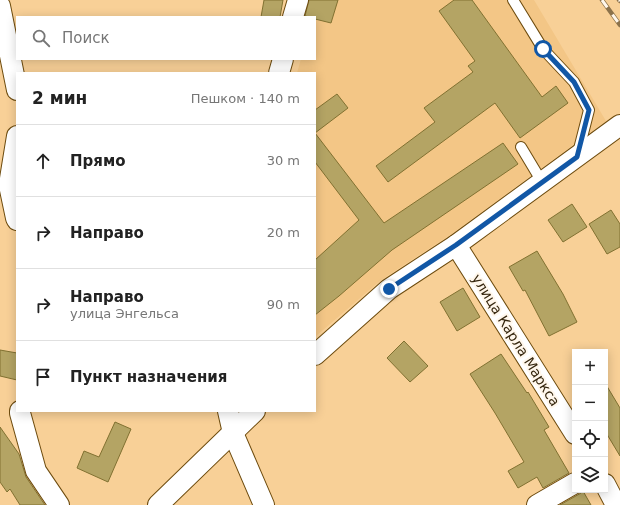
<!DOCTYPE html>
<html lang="ru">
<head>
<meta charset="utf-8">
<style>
  body { margin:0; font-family:"DejaVu Sans",sans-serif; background:#f6f6f6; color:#222 }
  .controls { position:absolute; right:12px; bottom:12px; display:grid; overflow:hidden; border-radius:0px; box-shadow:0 2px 10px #0003 }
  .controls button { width:36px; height:36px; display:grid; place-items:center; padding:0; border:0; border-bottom:1px solid #e0e0e0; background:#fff; color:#222; font:20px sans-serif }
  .stop { position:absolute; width:12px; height:12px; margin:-9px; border:3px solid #1157a6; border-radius:50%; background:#fff }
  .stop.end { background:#1157a6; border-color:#fff; box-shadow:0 1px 4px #0008 }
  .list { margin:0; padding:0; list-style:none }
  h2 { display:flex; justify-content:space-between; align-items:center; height:52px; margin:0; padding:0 16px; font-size:17px }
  h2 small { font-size:13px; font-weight:400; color:#767676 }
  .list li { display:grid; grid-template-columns:26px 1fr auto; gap:12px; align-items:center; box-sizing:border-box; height:72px; padding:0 16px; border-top:1px solid #e0e0e0 }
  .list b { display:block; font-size:15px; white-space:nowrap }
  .list p { margin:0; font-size:13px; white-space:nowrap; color:#767676 }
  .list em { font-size:13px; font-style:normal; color:#767676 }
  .icon { flex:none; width:22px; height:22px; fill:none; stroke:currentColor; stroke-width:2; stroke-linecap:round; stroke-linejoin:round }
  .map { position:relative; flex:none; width:620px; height:505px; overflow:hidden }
  .search { position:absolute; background:#fff; box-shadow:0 2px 10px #0003; left:16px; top:16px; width:300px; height:44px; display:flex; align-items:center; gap:10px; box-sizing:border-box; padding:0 14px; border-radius:0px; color:#767676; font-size:15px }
  .panel { position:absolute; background:#fff; box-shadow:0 2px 10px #0003; left:16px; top:72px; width:300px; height:340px; border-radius:0px }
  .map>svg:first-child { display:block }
</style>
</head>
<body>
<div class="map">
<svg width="620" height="505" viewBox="0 0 620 505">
  <rect width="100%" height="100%" fill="#f8d097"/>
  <polygon fill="#f3c686" points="317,0 534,0 606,121 450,235 381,280 315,337 315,73 297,73 301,59 315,59 315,17"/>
  <g fill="#b4a464" stroke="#817131">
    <polygon points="264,0 283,0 280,17 261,17"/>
    <polygon points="309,0 338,0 331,23 315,19 315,17 310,17 305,16"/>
    <polygon points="454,0 472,0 542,97 556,86 568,103 520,138 495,103 388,182 376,166 435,122 424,108 473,72 468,66 475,61 439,11"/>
    <polygon points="337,94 348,108 315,133 384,223 503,143 518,164 392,250 339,296 315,315 315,260 359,220 315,162 315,110"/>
    <polygon points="572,204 587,227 563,242 548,220"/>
    <polygon points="611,210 620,224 620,247 607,254 589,224"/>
    <polygon points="537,251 563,294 577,322 549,336 525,290 523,291 509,267"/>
    <polygon points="463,288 480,317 457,331 440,302"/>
    <polygon points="404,341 428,366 410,382 387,358"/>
    <polygon points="0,350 17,353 17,380 0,376"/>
    <polygon points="501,354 527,393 528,392 549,427 544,430 569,473 543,488 537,477 518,488 508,471 524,462 495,413 470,374"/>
    <polygon points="605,383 620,408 620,456 605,431"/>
    <polygon points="115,422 131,429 108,482 77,468 84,451 99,457"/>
    <polygon points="0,427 19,454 26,477 45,505 20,505 10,489 7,492 0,482"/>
    <polygon points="583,491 591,505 560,505 581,493"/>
  </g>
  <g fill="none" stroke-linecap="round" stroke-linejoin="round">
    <defs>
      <g id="service">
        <polyline points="513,0 543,49 574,82 589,110 578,153"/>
        <polyline points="521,147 542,182"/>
      </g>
      <g id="minor">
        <polyline points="0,6 17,90"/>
        <polyline points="293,17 298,0"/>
        <polyline points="279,73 283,59"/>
        <polyline points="17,136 9,185 16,218 17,220"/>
        <polyline points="456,245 575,434"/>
        <polyline points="315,355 389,289 456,245 620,125"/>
        <polyline points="20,411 20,413 36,471 59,505"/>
        <polyline points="228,411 233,433 264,505"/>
        <polyline points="605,484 616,505"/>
        <polyline points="158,505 255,411"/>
        <polyline points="537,505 575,483"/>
      </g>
    </defs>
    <use href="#service" stroke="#6d4b0e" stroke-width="12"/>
    <use href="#minor" stroke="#6d4b0e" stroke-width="22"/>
    <use href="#service" stroke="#fff" stroke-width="10"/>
    <use href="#minor" stroke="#fff" stroke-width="20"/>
    <defs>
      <g id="rail">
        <polyline points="602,0 620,25"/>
        <polyline points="619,0 620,1"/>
      </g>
    </defs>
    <use href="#rail" stroke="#8c724b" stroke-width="4.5"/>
    <use href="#rail" stroke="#fff7ec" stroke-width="3" stroke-dasharray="9" stroke-linecap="butt"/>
  </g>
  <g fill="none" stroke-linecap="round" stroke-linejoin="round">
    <polyline stroke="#1157a6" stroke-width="5" points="389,289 456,245 577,157 589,110 574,82 543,49"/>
  </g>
  <g text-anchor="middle" stroke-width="4" stroke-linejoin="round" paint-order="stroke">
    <g font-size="14" fill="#36270f" stroke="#fff7ec">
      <text transform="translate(516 340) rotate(58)" y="5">улица Карла Маркса</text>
    </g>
  </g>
</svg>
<div class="controls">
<button>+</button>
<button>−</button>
<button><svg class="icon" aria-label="locate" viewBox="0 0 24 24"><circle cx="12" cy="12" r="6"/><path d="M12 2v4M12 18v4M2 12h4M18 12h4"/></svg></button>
<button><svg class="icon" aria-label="layers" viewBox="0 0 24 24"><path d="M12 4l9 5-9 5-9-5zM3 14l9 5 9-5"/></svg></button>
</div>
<div class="stop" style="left:543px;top:49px"></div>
<div class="stop end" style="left:389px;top:289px"></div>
<div class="search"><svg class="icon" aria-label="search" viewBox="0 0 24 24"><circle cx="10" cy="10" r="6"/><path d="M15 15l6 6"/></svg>Поиск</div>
<section class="panel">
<h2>2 мин<small>Пешком · 140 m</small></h2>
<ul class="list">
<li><svg class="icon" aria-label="ahead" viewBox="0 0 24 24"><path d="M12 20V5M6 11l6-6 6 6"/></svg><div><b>Прямо</b></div><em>30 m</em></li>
<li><svg class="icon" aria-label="right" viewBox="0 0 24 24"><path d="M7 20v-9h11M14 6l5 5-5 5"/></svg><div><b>Направо</b></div><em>20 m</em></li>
<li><svg class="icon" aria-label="right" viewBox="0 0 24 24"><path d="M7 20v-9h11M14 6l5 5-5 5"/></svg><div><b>Направо</b><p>улица Энгельса</p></div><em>90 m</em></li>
<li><svg class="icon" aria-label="arrive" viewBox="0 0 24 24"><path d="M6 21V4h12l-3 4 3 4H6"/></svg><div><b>Пункт назначения</b></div></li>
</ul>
</section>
</div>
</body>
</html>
